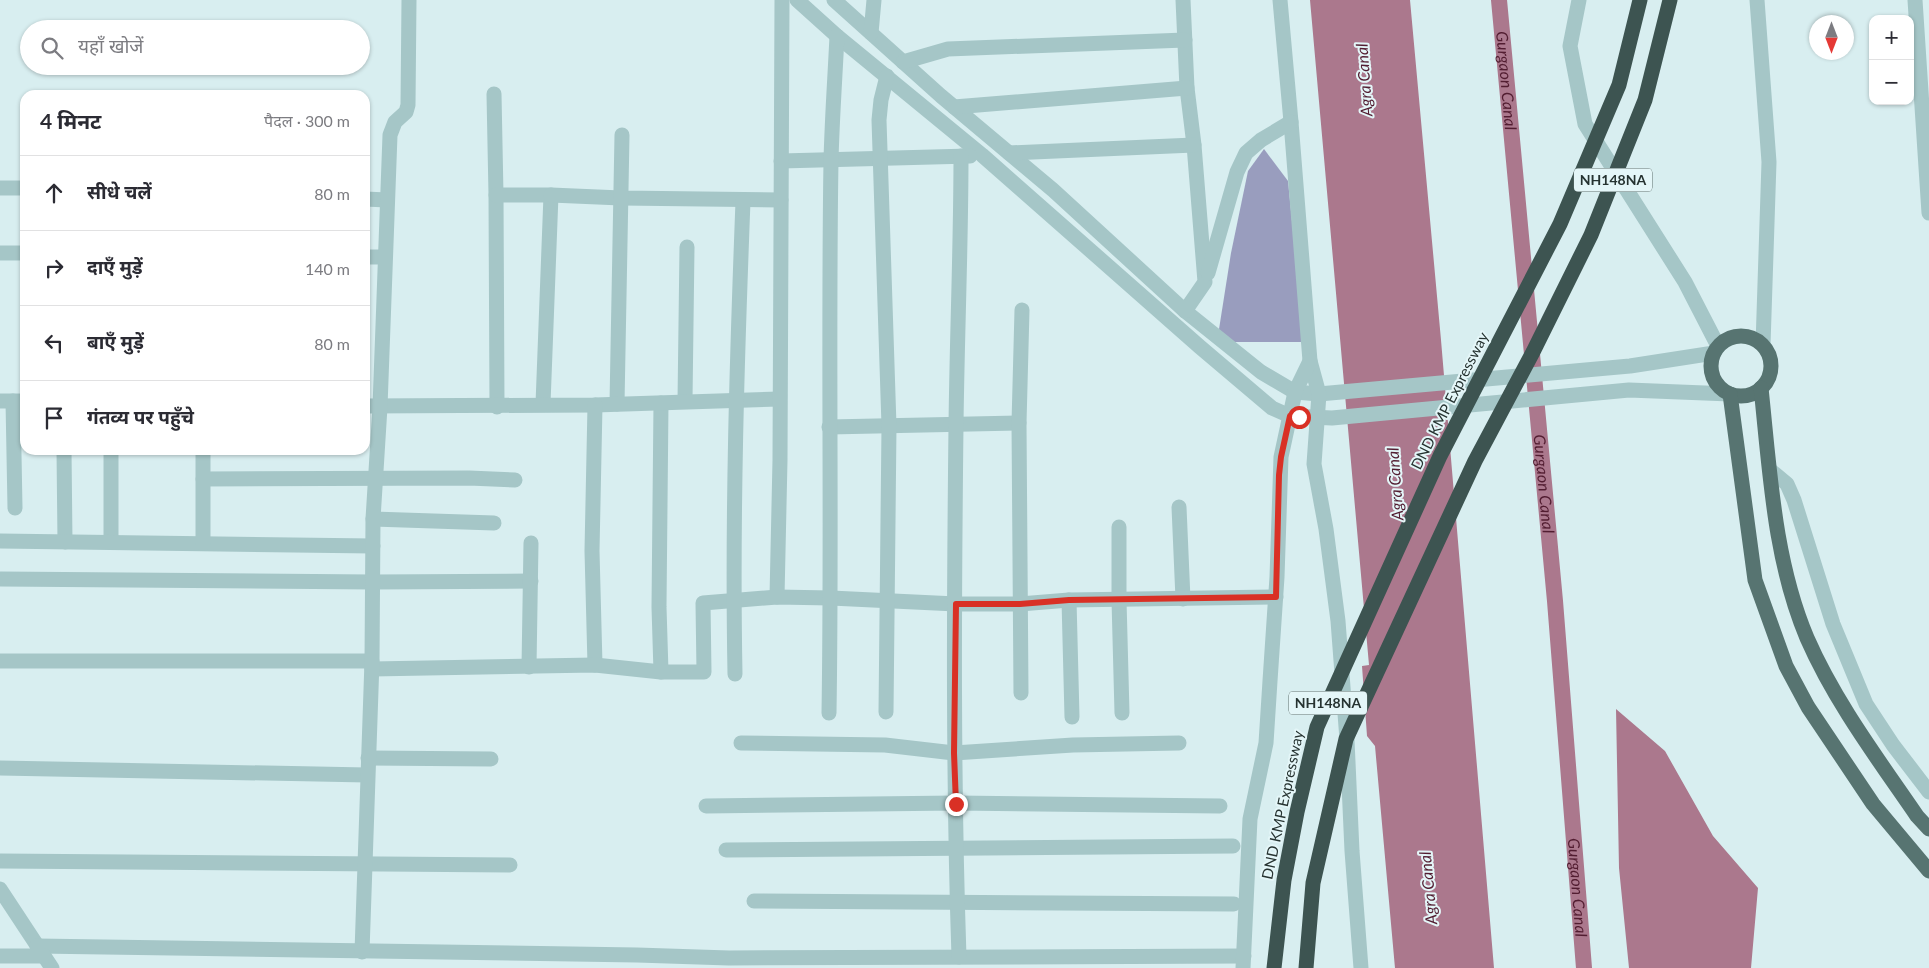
<!DOCTYPE html>
<html lang="hi">
<head>
<meta charset="utf-8">
<style>
  body { margin:0; font-family:Lato,"Noto Sans Devanagari",sans-serif; background:#f2f2f3; color:#2b2b33 }
  .controls { position:absolute; right:15px; top:15px; display:grid; overflow:hidden; border-radius:10px; box-shadow:0 1px 4px #0004 }
  .controls button { width:45px; height:45px; display:grid; place-items:center; padding:0; border:0; border-bottom:1px solid #e1e1e2; background:#fff; color:#2b2b33; font:25px sans-serif }
  .compass { position:absolute; left:1809px; top:15px; width:45px; height:45px; border-radius:50%; background:#fff; box-shadow:0 1px 4px #0004; rotate:180deg }
  .stop { position:absolute; width:15px; height:15px; margin:-11px; border:4px solid #d93025; border-radius:50%; background:#fff }
  .stop.end { background:#d93025; border-color:#fff; box-shadow:0 1px 5px #0008 }
  .list { margin:0; padding:0; list-style:none }
  h2 { display:flex; justify-content:space-between; align-items:center; height:65px; margin:0; padding:0 20px; font-size:21px }
  h2 small { font-size:16px; font-weight:400; color:#7c7c81 }
  .list li { display:grid; grid-template-columns:32px 1fr auto; gap:15px; align-items:center; box-sizing:border-box; height:75px; padding:0 20px; border-top:1px solid #e1e1e2 }
  .list b { display:block; font-size:19px; white-space:nowrap }
  .list em { font-size:16px; font-style:normal; color:#7c7c81 }
  .icon { flex:none; width:28px; height:28px; fill:none; stroke:currentColor; stroke-width:2; stroke-linecap:round; stroke-linejoin:round }
  .map { position:relative; flex:none; width:1929px; height:968px; overflow:hidden }
  .search { position:absolute; background:#fff; box-shadow:0 1px 4px #0004; left:20px; top:20px; width:350px; height:55px; display:flex; align-items:center; gap:12px; box-sizing:border-box; padding:0 18px; border-radius:28px; color:#7c7c81; font-size:19px }
  .panel { position:absolute; background:#fff; box-shadow:0 1px 4px #0004; left:20px; top:90px; width:350px; height:365px; border-radius:15px }
  .map>svg:first-child { display:block }
</style>
</head>
<body>
<div class="map">
<svg width="1929" height="968" viewBox="0 0 1929 968">
  <rect width="100%" height="100%" fill="#d8eef0"/>
  <polygon fill="#999dbe" points="1264,149 1288,181 1304,342 1217,342 1231,253 1248,171"/>
  <g fill="#ab788d">
    <polygon points="1310,0 1410,0 1441,340 1494,968 1395,968 1375,746 1367,736 1362,666 1369,665"/>
    <polygon points="1616,709 1665,751 1713,836 1758,888 1751,968 1629,968 1619,868"/>
  </g>
  <g fill="none" stroke-linecap="round" stroke-linejoin="round">
    <path stroke="#ab788d" stroke-width="16" id="s1" d="M1499,0L1555,601L1584,968"/>
    <g stroke="#a5c6c7" stroke-width="15">
      <polyline points="797,0 837,36 982,155 1200,347 1272,408 1290,416 1332,418 1629,390 1730,394"/>
      <polyline points="834,0 941,96 1053,190 1185,311 1261,372 1295,392 1319,394 1630,366 1714,353"/>
      <polyline points="1183,0 1187,88 1194,145 1205,282 1185,311"/>
      <polyline points="1280,0 1291,122 1310,361 1319,394 1314,464 1326,529 1338,621 1347,740 1352,851 1361,968"/>
      <polyline points="1579,0 1570,46 1585,124 1685,282 1718,346"/>
      <polyline points="1757,0 1769,162 1763,345"/>
      <polyline points="1915,0 1929,213"/>
      <polyline points="871,33 874,0"/>
      <polyline points="903,62 948,49 1185,40"/>
      <polyline points="494,94 496,195 497,407"/>
      <polyline points="954,107 1187,88"/>
      <polyline points="1009,153 1194,145"/>
      <polyline points="781,161 970,156"/>
      <polyline points="0,188 25,188"/>
      <polyline points="496,195 551,195 543,404"/>
      <polyline points="551,195 621,198 781,200"/>
      <polyline points="365,199 387,200"/>
      <polyline points="0,253 25,253"/>
      <polyline points="365,257 385,257"/>
      <polyline points="1208,273 1237,172 1246,153 1261,140 1291,122"/>
      <polyline points="0,401 25,401"/>
      <polyline points="13,401 15,508"/>
      <polyline points="685,401 687,247"/>
      <polyline points="661,403 659,607 661,672"/>
      <polyline points="617,404 622,135"/>
      <polyline points="365,406 595,405 779,399"/>
      <polyline points="829,427 1019,423"/>
      <polyline points="64,450 65,542"/>
      <polyline points="111,450 111,542"/>
      <polyline points="1770,470 1787,484 1794,500 1833,624 1866,704 1893,745 1929,792"/>
      <polyline points="203,479 469,478 515,480"/>
      <polyline points="1179,507 1183,599"/>
      <polyline points="373,519 494,523"/>
      <polyline points="1119,527 1119,600 1122,713"/>
      <polyline points="0,541 373,546"/>
      <polyline points="203,543 203,450"/>
      <polyline points="0,579 373,582 531,581"/>
      <polyline points="777,597 780,460 782,0"/>
      <polyline points="1069,600 1072,717"/>
      <polyline points="0,661 372,661"/>
      <polyline points="595,665 592,551 595,405"/>
      <polyline points="529,667 531,543"/>
      <polyline points="372,669 595,665 661,672 704,672 703,603 777,597 831,598 956,604 1020,604 1069,600 1276,597"/>
      <path d="M735,674C732,516 737,358 743,201"/>
      <polyline points="1021,693 1019,423 1022,310"/>
      <polyline points="886,712 889,426 879,120 881,100 887,76"/>
      <path d="M829,713C832,529 828,345 831,161C832,119 835,78 837,36"/>
      <polyline points="741,743 885,745 954,753 1073,745 1179,743"/>
      <polyline points="368,758 491,759"/>
      <polyline points="0,768 367,775"/>
      <polyline points="706,806 956,803 1220,806"/>
      <polyline points="726,850 1233,846"/>
      <polyline points="0,861 510,865"/>
      <polyline points="0,889 52,968"/>
      <polyline points="754,901 1234,904"/>
      <polyline points="37,946 637,955 729,958 1244,956"/>
      <polyline points="362,952 372,661 373,519 380,407 390,135 395,122 406,112 408,105 409,0"/>
      <polyline points="0,956 44,956"/>
      <path d="M959,957C953,780 954,603 956,426C957,336 961,246 961,156"/>
      <polyline points="1243,968 1250,819 1266,743 1270,681 1277,577 1281,457 1295,392 1310,361"/>
    </g>
    <g stroke="#577471" stroke-width="15">
      <circle cx="1741" cy="366" r="30"/>
      <path d="M1761,388C1770,472 1774,560 1807,638C1835,702 1878,759 1917,816L1929,829"/>
      <polyline points="1730,394 1755,580 1786,666 1808,707 1873,804 1929,871"/>
    </g>
    <g stroke="#3d5451" stroke-width="15">
      <polyline points="1274,968 1284,880 1297,812 1317,727 1440,456 1560,224 1619,85 1640,0"/>
      <polyline points="1306,968 1313,883 1346,739 1475,461 1533,352 1591,235 1645,100 1670,0"/>
    </g>
  </g>
  <g fill="none" stroke-linecap="round" stroke-linejoin="round">
    <polyline stroke="#d93025" stroke-width="6" points="956,804 954,753 956,604 1020,604 1069,600 1276,597 1279,475 1281,457 1290,416 1299,417"/>
  </g>
  <g text-anchor="middle" stroke-width="4" stroke-linejoin="round" paint-order="stroke">
    <g fill="#e4f6f8" stroke="#5f6e6d" stroke-width="1">
      <rect x="1574" y="168.5" width="78" height="23" rx="4"/>
      <rect x="1289" y="691.5" width="78" height="23" rx="4"/>
    </g>
    <g font-size="14" font-weight="bold" fill="#263331">
      <text x="1613" y="185">NH148NA</text>
      <text x="1328" y="708">NH148NA</text>
    </g>
    <g font-size="15" fill="#263331" stroke="#e4f6f8">
      <text transform="translate(1450 401) rotate(-63)" y="5">DND KMP Expressway</text>
      <text transform="translate(1283 805) rotate(-78)" y="5">DND KMP Expressway</text>
    </g>
    <g font-size="16" font-style="italic" fill="#521d31" stroke="#e4f6f8">
      <text transform="translate(1364 80) rotate(-94)" y="6">Agra Canal</text>
      <text dy="6" stroke="none"><textPath href="#s1" startOffset="81">Gurgaon Canal</textPath></text>
      <text transform="translate(1395 484) rotate(-94)" y="6">Agra Canal</text>
      <text dy="6" stroke="none"><textPath href="#s1" startOffset="486">Gurgaon Canal</textPath></text>
      <text dy="6" stroke="none"><textPath href="#s1" startOffset="891">Gurgaon Canal</textPath></text>
      <text transform="translate(1428 888) rotate(-95)" y="6">Agra Canal</text>
    </g>
  </g>
</svg>
<div class="controls">
<button>+</button>
<button>−</button>
</div>
<svg class="compass" viewBox="-18 -18 36 36"><path d="M0-13l5 13h-10z" fill="#e53935"/><path d="M0 13l5-13h-10z" fill="#7c7c81"/></svg>
<div class="stop" style="left:1299px;top:417px"></div>
<div class="stop end" style="left:956px;top:804px"></div>
<div class="search"><svg class="icon" aria-label="search" viewBox="0 0 24 24"><circle cx="10" cy="10" r="6"/><path d="M15 15l6 6"/></svg>यहाँ खोजें</div>
<section class="panel">
<h2>4 मिनट<small>पैदल · 300 m</small></h2>
<ul class="list">
<li><svg class="icon" aria-label="ahead" viewBox="0 0 24 24"><path d="M12 20V5M6 11l6-6 6 6"/></svg><div><b>सीधे चलें</b></div><em>80 m</em></li>
<li><svg class="icon" aria-label="right" viewBox="0 0 24 24"><path d="M7 20v-9h11M14 6l5 5-5 5"/></svg><div><b>दाएँ मुड़ें</b></div><em>140 m</em></li>
<li><svg class="icon" aria-label="left" viewBox="0 0 24 24"><path d="M17 20v-9H6M10 6l-5 5 5 5"/></svg><div><b>बाएँ मुड़ें</b></div><em>80 m</em></li>
<li><svg class="icon" aria-label="arrive" viewBox="0 0 24 24"><path d="M6 21V4h12l-3 4 3 4H6"/></svg><div><b>गंतव्य पर पहुँचे</b></div></li>
</ul>
</section>
</div>
</body>
</html>
